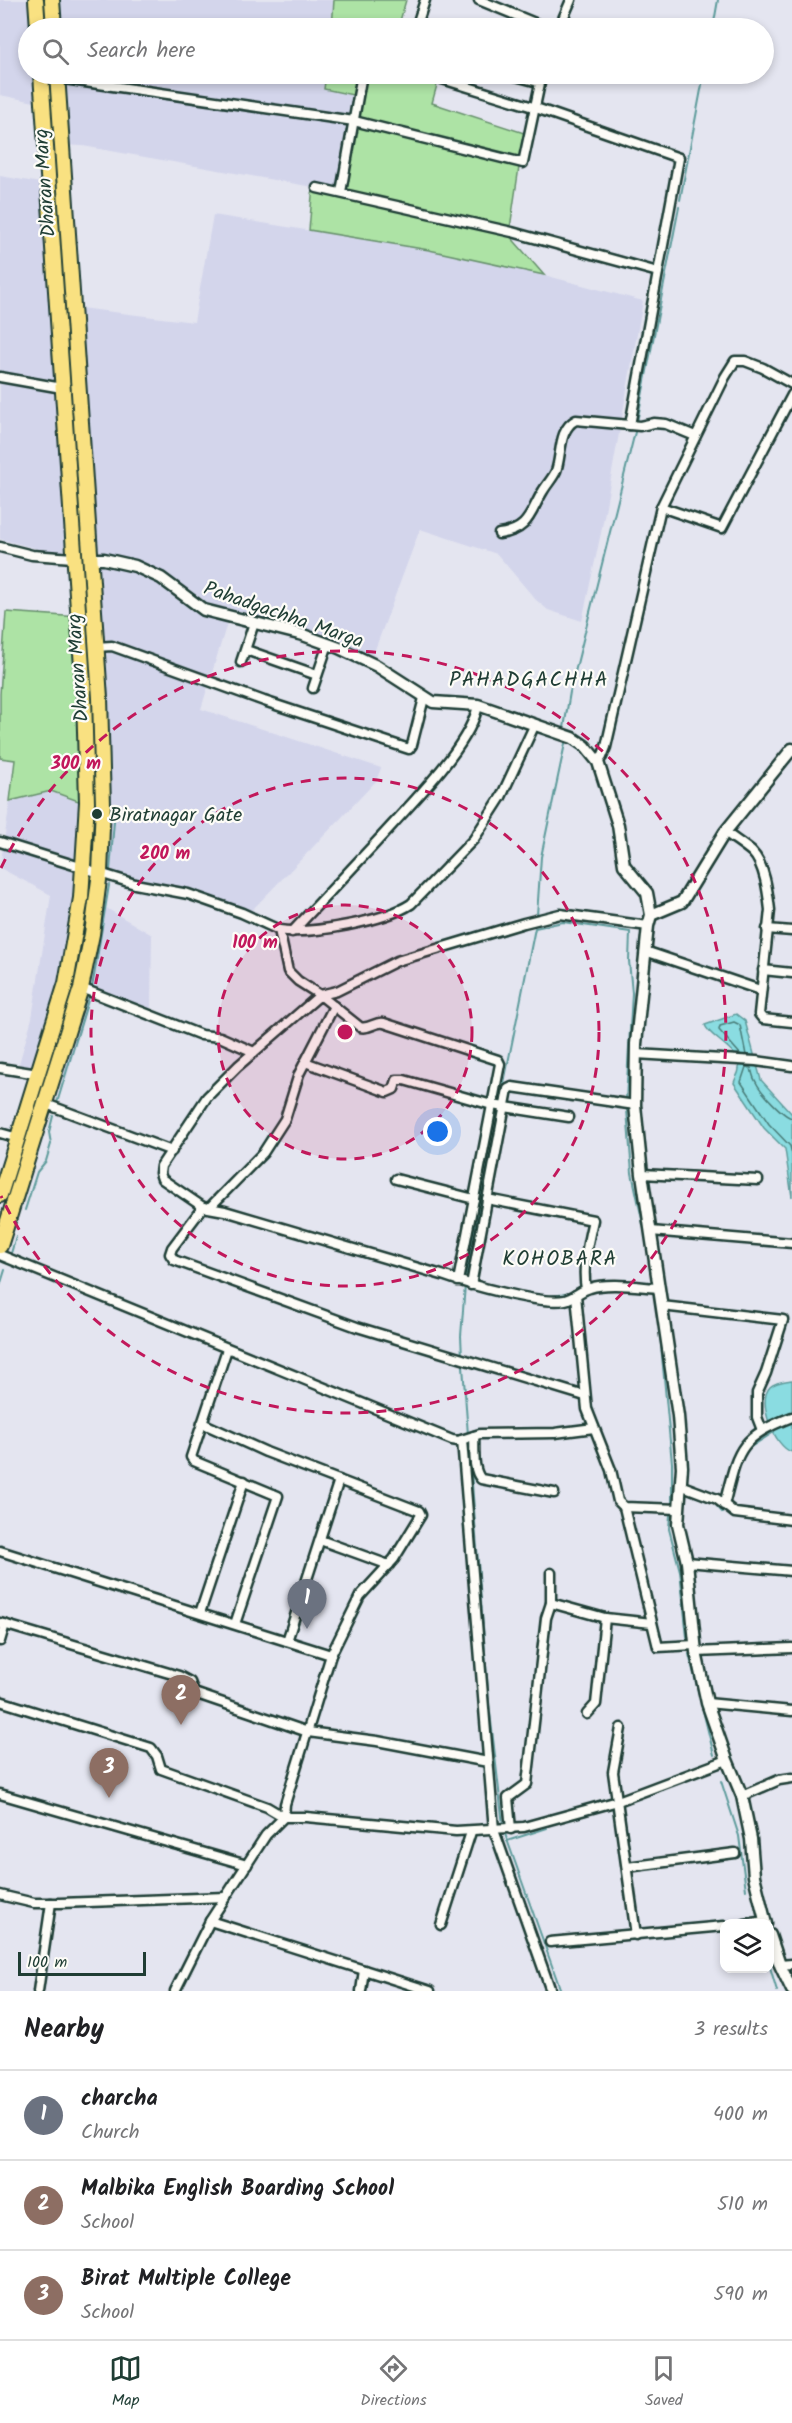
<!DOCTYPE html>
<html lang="en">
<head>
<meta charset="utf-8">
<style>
  body { margin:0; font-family:Kalam,sans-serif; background:#f6f6f6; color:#202124 }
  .controls { position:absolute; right:18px; bottom:18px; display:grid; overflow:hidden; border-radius:12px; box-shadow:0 3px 9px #0003 }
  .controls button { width:54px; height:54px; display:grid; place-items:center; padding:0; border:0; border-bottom:2px solid #e0e0e0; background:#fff; color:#202124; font:30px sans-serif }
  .scale { position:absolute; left:18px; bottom:15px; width:128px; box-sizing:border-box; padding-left:6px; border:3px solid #1f3d34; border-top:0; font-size:16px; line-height:21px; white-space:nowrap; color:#1f3d34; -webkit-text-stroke:4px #fdfcf7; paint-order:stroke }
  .you { position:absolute; left:438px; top:1132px; width:21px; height:21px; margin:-15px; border:4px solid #fff; border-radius:50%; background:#1a73e8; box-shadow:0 0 0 9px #1a73e833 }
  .badge { display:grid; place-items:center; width:39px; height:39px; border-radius:50%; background:#1f3d34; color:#fff; font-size:20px; font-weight:700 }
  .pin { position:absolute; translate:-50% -50px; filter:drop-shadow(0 2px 3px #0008) }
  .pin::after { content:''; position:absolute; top:32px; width:21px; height:18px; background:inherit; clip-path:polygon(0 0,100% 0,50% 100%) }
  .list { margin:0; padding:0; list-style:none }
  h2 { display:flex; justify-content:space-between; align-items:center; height:78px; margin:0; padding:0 24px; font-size:26px }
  h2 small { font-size:20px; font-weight:400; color:#757577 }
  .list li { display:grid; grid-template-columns:39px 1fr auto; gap:18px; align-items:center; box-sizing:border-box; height:90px; padding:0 24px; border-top:2px solid #e0e0e0 }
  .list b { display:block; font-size:22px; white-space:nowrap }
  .list p { margin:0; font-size:20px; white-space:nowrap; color:#757577 }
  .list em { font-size:20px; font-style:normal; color:#757577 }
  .icon { flex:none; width:33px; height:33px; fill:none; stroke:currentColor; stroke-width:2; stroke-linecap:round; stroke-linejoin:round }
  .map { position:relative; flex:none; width:792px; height:1991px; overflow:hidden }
  .search { position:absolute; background:#fff; box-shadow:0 3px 9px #0003; left:18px; right:18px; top:18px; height:66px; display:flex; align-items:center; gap:15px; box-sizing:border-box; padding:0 21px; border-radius:33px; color:#757577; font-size:22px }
  .sheet { height:348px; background:#fff }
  nav { display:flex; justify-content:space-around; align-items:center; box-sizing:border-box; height:84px; border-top:2px solid #e0e0e0; background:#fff; font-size:16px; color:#757577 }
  nav a { display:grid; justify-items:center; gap:3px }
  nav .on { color:#1f3d34 }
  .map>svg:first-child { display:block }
</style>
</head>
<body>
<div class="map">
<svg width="792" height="1991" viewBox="0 0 792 1991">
  <rect width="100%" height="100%" fill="#e4e5f0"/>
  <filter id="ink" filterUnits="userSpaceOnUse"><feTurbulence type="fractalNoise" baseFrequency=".0167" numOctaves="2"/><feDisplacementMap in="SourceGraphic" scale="12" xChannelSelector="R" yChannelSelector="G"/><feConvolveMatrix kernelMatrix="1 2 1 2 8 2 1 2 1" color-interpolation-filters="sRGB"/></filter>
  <g filter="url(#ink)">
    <g fill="#d3d5eb">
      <polygon points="0,0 334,0 332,28 28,28 28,74 326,74 324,89 358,96 341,192 83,146 61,145 59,107 0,95"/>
      <polygon points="0,176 64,187 72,307 194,322 213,215 429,250 517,268 643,301 601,533 582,621 548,610 536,600 497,554 420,529 373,655 291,627 228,620 201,709 381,768 376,781 343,816 253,909 242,913 100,872 96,902 152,935 151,1006 147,1019 89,998 66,1080 17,1071 32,1018 51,895 0,868 10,801 51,791 102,810 89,560 65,556 0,539"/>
    </g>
    <g fill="#ade3a5" stroke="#66906c" stroke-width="1.5">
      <polygon points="334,0 406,0 398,28 332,28"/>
      <polygon points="326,74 440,74 432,103 524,133 509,235 544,275 429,250 309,230 313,185 341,192 358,96 324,89"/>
      <polygon points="6,612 94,618 88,645 99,678 103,810 51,791 10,801 15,760 0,758 0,694"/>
    </g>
    <g fill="#8adce1" stroke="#5f9c9c" stroke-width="1.5">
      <path d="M736,1014L745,1021L761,1080L792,1114V1197L785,1149L764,1128L734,1083C735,1078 739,1074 739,1069C742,1050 709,1038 705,1025Z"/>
      <path d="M792,1380V1413L783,1422L788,1424L792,1422V1452C775,1448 756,1401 770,1387C775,1382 785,1381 792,1380Z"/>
    </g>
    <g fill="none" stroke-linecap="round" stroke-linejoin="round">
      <g stroke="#4a7d79" stroke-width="1.5">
        <polyline points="741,1055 719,1030 720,1026 734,1022 740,1025 746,1055"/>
        <path d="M792,1118C783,1116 760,1091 756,1082C753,1078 752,1072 751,1068L746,1067L741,1082L769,1124L790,1146L792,1154"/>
      </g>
      <g stroke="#5f9c9c" stroke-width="2">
        <polyline points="713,28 718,0"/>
        <polyline points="680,200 704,74"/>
        <polyline points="637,422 679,207"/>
        <polyline points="564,728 570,692 636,428"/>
        <polyline points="110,870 115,809"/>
        <polyline points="537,915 541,857 566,739"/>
        <polyline points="92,988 109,885"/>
        <polyline points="57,1103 89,997"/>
        <polyline points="500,1103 535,928 563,922 630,932 629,961 632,993 626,1100"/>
        <polyline points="627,1110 632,1173 646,1238"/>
        <polyline points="25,1210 37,1172 46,1161 51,1144 49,1132 53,1116"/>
        <polyline points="10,1257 16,1236"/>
        <polyline points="465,1279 499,1109"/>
        <path d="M481,1283C511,1289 547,1303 575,1291"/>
        <polyline points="0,1286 5,1270"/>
        <polyline points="658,1313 672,1463 672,1503"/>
        <polyline points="462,1357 461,1336 465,1285"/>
        <polyline points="463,1366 468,1435"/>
        <polyline points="469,1445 489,1704 503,1825"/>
        <polyline points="746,1450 774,1432"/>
        <polyline points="687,1493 714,1503 723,1513"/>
        <polyline points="729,1504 735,1477"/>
        <polyline points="670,1515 669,1529 680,1571 687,1637"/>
        <polyline points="689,1654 714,1755"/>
        <polyline points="721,1781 739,1836 746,1890"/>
        <polyline points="519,1824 548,1816"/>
        <polyline points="505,1834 561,1991"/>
        <polyline points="507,1841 547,1828"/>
        <polyline points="770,1967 777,1991"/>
      </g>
      <defs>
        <g id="minor">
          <polyline points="479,0 547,28"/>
          <polyline points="416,28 425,0"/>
          <polyline points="559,28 571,0"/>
          <polyline points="426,74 533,107 679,158 630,425"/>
          <polyline points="508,74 538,82"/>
          <polyline points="57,78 354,121 523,163 542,74"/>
          <polyline points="317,188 512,232 658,272"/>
          <polyline points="341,192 362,74"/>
          <polyline points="0,377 62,388"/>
          <polyline points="661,507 722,528 792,395"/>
          <path d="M499,534C530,530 530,512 543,491C547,484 553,478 556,471C562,455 558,429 576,420L640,426L654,423L666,424L695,436"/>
          <polyline points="0,547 32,555 73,558"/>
          <polyline points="96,647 112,646 264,701 409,749 412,745 424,698"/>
          <polyline points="246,650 317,675"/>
          <polyline points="241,662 254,623"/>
          <polyline points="313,688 328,644"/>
          <polyline points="598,762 602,757 606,747 661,507 725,377 735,361 745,361 763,368 792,384"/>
          <path d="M725,832C734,839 744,845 752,852C765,865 768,893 770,910L759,1014L763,1019L792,1022"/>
          <polyline points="0,842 135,884 188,894 242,913 279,930 288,971 298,981 320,995 337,991 397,961 524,923 560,914 648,926"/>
          <polyline points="767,929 792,931"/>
          <path d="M279,930C310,935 385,921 411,904L474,839L501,797L535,724"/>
          <path d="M292,932C326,896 360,860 393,824C419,795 471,743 478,705"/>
          <polyline points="645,951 760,990"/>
          <polyline points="763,970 792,973"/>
          <polyline points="81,988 201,1035 220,1037 254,1052"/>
          <polyline points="636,1054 756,1061 792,1066"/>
          <polyline points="305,1062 387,1092 394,1089 397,1080 404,1080 492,1105 569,1117"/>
          <polyline points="0,1068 38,1074"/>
          <polyline points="46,1104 172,1151"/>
          <polyline points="0,1133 18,1138"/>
          <polyline points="642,1174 758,1180"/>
          <polyline points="396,1179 474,1199"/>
          <path d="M487,1199L593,1220C588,1242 582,1266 586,1289"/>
          <polyline points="203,1207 172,1248 170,1254 174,1260 357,1327 585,1396"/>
          <polyline points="210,1207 263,1153 285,1119 299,1074 334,1006"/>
          <polyline points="651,1231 792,1243"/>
          <polyline points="0,1255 452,1440 458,1441 480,1434 555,1433 594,1428"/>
          <path d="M458,1281L500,1064L498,1060L384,1023C375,1021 369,1030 360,1027L320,995L238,1066L207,1097L161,1166L160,1173L162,1179L203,1207L225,1211L442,1275C467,1284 540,1305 565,1300C574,1298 581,1290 590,1288C608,1282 640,1287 659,1288"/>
          <polyline points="471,1285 508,1089 512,1087 635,1105"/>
          <polyline points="576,1295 587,1409 611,1470 618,1501 624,1507 679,1509"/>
          <polyline points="662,1306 783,1320 766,1373 757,1393 757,1417 762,1430"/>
          <polyline points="227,1349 191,1457 194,1461 278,1496 235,1624"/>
          <path d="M474,1436C475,1449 472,1469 481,1479L554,1493"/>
          <polyline points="462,1440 494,1830 551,1991"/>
          <polyline points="680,1485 717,1499 735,1513 792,1520"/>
          <path d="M724,1505C738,1451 737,1438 792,1417"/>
          <polyline points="624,1507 658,1647 695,1645"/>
          <polyline points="320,1540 389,1565"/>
          <polyline points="0,1551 331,1655"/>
          <polyline points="687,1562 792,1571"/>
          <polyline points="551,1603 605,1618 652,1623"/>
          <polyline points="200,1613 244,1481"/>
          <polyline points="0,1623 179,1676 190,1682 194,1693 308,1732 377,1741 488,1762"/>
          <polyline points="0,1641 5,1624"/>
          <polyline points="287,1641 339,1480"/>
          <polyline points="696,1652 792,1648"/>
          <polyline points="0,1701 151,1748 157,1756 161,1769 267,1807 284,1817 285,1804 331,1655 360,1596 394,1559 421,1515 419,1511 266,1452 202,1423"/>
          <polyline points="707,1703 792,1711"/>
          <polyline points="587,1714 596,1704 605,1618"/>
          <polyline points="621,1728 613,1772 636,1935"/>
          <polyline points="0,1794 247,1865"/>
          <polyline points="742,1796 779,1780 792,1778"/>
          <polyline points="511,1829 508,1798 527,1784 546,1618 551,1603 551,1573"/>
          <polyline points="627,1867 735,1853"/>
          <polyline points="0,1895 34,1903 60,1903 226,1897"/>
          <polyline points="210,1921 430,1991"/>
          <polyline points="745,1924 765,1921"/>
          <polyline points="441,1925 471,1832"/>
          <polyline points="550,1942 724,1926"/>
          <polyline points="780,1965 792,1964"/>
          <polyline points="38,1991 51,1903"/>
          <polyline points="175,1991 210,1921 266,1835 284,1817 306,1817 456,1831 524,1827 618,1801 727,1760"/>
          <polyline points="361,1991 364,1970"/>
        </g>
        <g id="tertiary">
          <polyline points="89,559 104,559 135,566 161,578 204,610 303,635 339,648 377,666 433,702 478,705 573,738 585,746 598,762 618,825 624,865 647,893 651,915 648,926 636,1044 635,1105 642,1174 678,1416 682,1467 678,1524 687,1562 696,1652 707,1703 727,1760 742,1796 751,1839 754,1876 766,1924"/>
          <polyline points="651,915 682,902 725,832 792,749"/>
          <polyline points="770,1935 780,1965 792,1990"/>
        </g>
        <g id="primary">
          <polyline points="36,0 38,28"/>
          <polyline points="52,0 54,28"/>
          <polyline points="0,1195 66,983 81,898 87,802 84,696 41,74"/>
          <polyline points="0,1246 81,988 92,934 100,872 103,805 100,698 57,74"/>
        </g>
      </defs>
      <use href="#minor" stroke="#1f3d34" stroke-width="13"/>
      <use href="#tertiary" stroke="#1f3d34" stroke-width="15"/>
      <use href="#primary" stroke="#1f3d34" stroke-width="18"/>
      <use href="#minor" stroke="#fdfcf7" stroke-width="8"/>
      <use href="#tertiary" stroke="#fdfcf7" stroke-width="10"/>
      <use href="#primary" stroke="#f9e181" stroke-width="14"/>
    </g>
  </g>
  <circle cx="345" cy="1032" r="127" fill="#c2185b" fill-opacity=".12"/>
  <g fill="none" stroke="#c2185b" stroke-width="3" stroke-dasharray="10 8">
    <circle cx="345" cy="1032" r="127"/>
    <circle cx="345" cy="1032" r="254"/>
    <path d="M1 868A381 381 0 1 1 1 1196"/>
  </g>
  <circle fill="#1f3d34" stroke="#fdfcf7" stroke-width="2" cx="97" cy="814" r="6"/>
  <g text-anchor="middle" stroke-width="4.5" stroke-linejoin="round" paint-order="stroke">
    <g font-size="20" fill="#1f3d34" stroke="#fdfcf7">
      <text transform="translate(44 183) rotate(-94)" y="7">Dharan Marg</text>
      <text transform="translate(284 614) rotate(19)" y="7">Pahadgachha Marga</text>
      <text transform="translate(77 668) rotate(-94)" y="7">Dharan Marg</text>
    </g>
    <g font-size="20" fill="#1f3d34" stroke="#fdfcf7" text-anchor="start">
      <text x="109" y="821">Biratnagar Gate</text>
    </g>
    <g font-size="21" letter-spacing="1.5" fill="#1f3d34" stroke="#fdfcf7">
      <text x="529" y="686">PAHADGACHHA</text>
      <text x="560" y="1265">KOHOBARA</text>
    </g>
  </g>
  <circle cx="345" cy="1032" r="9" fill="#c2185b" stroke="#fdfcf7" stroke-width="3"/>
  <g font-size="18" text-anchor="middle" font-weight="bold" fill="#c2185b" stroke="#fdfcf7" stroke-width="4.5" stroke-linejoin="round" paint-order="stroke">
    <text x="76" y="769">300 m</text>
    <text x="165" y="859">200 m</text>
    <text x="255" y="948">100 m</text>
  </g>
</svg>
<div class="controls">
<button><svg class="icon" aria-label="layers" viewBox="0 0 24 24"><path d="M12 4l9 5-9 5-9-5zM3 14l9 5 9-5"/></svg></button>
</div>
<div class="scale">100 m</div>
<div class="you"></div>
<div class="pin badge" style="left:307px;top:1629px;background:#6b7280">1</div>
<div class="pin badge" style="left:181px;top:1725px;background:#8d6e63">2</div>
<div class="pin badge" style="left:109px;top:1798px;background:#8d6e63">3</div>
<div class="search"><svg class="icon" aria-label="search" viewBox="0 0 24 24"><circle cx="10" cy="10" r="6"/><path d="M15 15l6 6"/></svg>Search here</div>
</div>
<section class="sheet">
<h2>Nearby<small>3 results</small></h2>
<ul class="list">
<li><span class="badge" style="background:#6b7280">1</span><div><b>charcha</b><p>Church</p></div><em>400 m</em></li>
<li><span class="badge" style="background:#8d6e63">2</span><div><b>Malbika English Boarding School</b><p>School</p></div><em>510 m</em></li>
<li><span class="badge" style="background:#8d6e63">3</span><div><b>Birat Multiple College</b><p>School</p></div><em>590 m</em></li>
</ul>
</section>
<nav>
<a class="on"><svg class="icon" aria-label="map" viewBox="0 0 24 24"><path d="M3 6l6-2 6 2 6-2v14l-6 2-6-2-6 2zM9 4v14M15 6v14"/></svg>Map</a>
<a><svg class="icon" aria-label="directions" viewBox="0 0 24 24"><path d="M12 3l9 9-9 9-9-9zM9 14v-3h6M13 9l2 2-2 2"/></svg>Directions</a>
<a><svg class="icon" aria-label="saved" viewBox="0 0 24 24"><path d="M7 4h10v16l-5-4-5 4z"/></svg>Saved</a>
</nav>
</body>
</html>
